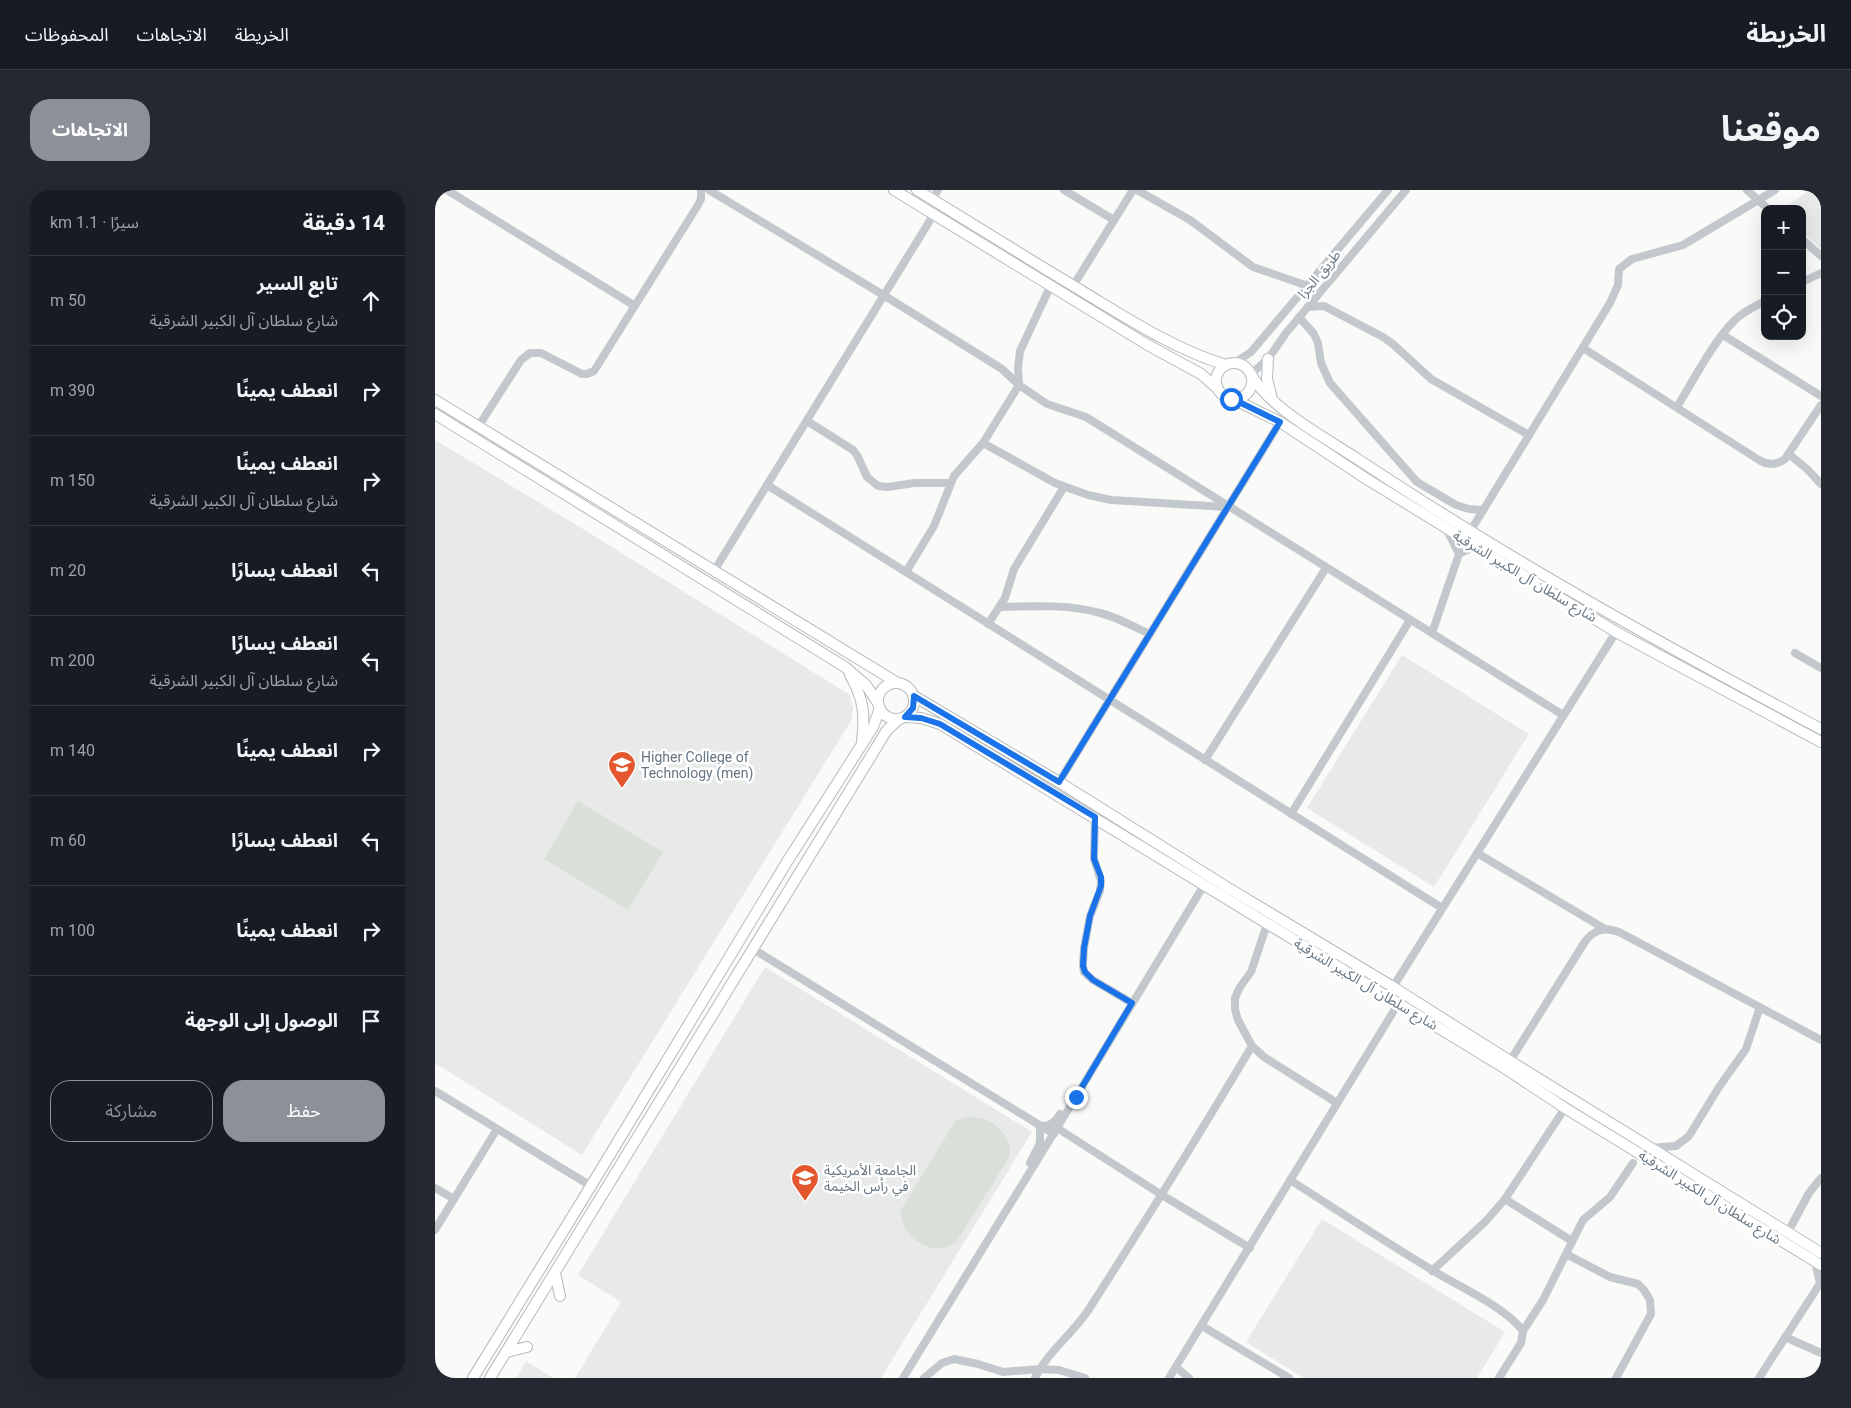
<!DOCTYPE html>
<html lang="ar">
<head>
<meta charset="utf-8">
<style>
  body { margin:0; font-family:Roboto,"Noto Sans Arabic",sans-serif; background:#242831; color:#f1f3f6; direction:rtl }
  .controls { position:absolute; right:15px; top:15px; display:grid; overflow:hidden; border-radius:10px; box-shadow:0 5px 20px #0002 }
  .controls button { width:45px; height:45px; display:grid; place-items:center; padding:0; border:0; border-bottom:1px solid #363941; background:#171b24; color:#f1f3f6; font:25px sans-serif }
  .stop { position:absolute; width:15px; height:15px; margin:-11px; border:4px solid #1a73e8; border-radius:50%; background:#fff }
  .stop.end { background:#1a73e8; border-color:#fff; box-shadow:0 1px 5px #0008 }
  .list { margin:0; padding:0; list-style:none }
  h2 { display:flex; justify-content:space-between; align-items:center; height:65px; margin:0; padding:0 20px; font-size:21px }
  h2 small { font-size:16px; font-weight:400; color:#9ea1a6 }
  .list li { display:grid; grid-template-columns:32px 1fr auto; gap:15px; align-items:center; box-sizing:border-box; height:90px; padding:0 20px; border-top:1px solid #363941 }
  .list b { display:block; font-size:19px; white-space:nowrap }
  .list p { margin:0; font-size:16px; white-space:nowrap; color:#9ea1a6 }
  .list em { font-size:16px; font-style:normal; color:#9ea1a6 }
  .actions { display:flex; gap:10px; padding:15px 20px }
  .actions a { flex:1; padding:11px 0; border:1px solid #8c9099; border-radius:20px; text-align:center; font-size:18px; color:#8c9099 }
  .actions .main { background:#8c9099; color:#fff }
  .icon { flex:none; width:28px; height:28px; fill:none; stroke:currentColor; stroke-width:2; stroke-linecap:round; stroke-linejoin:round }
  .map { position:relative; flex:none; width:1386px; height:1188px; overflow:hidden; direction:ltr; border-radius:20px }
  header { display:flex; align-items:center; gap:30px; box-sizing:border-box; height:70px; padding:0 25px; background:#171b24; border-bottom:1px solid #363941 }
  header strong { font-size:24px }
  nav { display:flex; gap:28px; margin-inline-start:auto; font-size:18px }
  .intro { display:flex; align-items:center; justify-content:space-between; box-sizing:border-box; height:120px; padding:0 30px }
  h1 { margin:0; font-size:35px }
  .button { padding:12px 22px; border-radius:20px; background:#8c9099; color:#fff; font-size:18px; font-weight:700 }
  main { display:flex; gap:30px; padding:0 30px }
  aside { flex:1; background:#171b24; border-radius:20px; box-shadow:0 5px 20px #0002 }
  .map>svg:first-child { display:block }
</style>
</head>
<body>
<header>
<strong>الخريطة</strong>
<nav><a>الخريطة</a><a>الاتجاهات</a><a>المحفوظات</a></nav>
</header>
<div class="intro"><h1>موقعنا</h1><a class="button">الاتجاهات</a></div>
<main>
<div class="map">
<svg width="1386" height="1188" viewBox="0 0 1386 1188">
  <rect width="100%" height="100%" fill="#fafaf8"/>
  <g fill="#e8e9e9">
    <polygon points="1374,0 1386,0 1386,59 1367,41 1367,19 1348,19"/>
    <polygon points="0,250 148,339 415,505 418,518 416,531 147,965 0,873"/>
    <polygon points="967,465 1094,544 999,697 872,618"/>
    <polygon points="330,777 597,942 446,1188 140,1188 186,1112 143,1085"/>
    <polygon points="887,1029 1070,1142 1042,1188 869,1188 811,1152"/>
    <polygon points="91,1171 118,1188 81,1188"/>
  </g>
  <g fill="#dadfd7">
    <polygon points="143,611 228,662 193,720 109,669"/>
    <path d="M530,927C553,925 576,940 575,966L522,1051C500,1071 464,1047 466,1020L519,933L522,930Z"/>
  </g>
  <g fill="none" stroke-linecap="round" stroke-linejoin="round">
    <defs>
      <g id="major">
        <polyline points="459,0 711,154 766,184 783,199"/>
        <path d="M482,0C539,35 597,71 655,106C698,132 742,160 791,175"/>
        <polyline points="833,169 832,189 837,209"/>
        <circle cx="799" cy="191" r="18"/>
        <path d="M816,184C833,217 889,247 921,268C1071,368 1228,455 1386,539"/>
        <polyline points="0,210 461,492"/>
        <polyline points="800,210 845,232 930,288 1181,442 1386,552"/>
        <polyline points="0,224 410,477 431,495 443,513"/>
        <path d="M415,485C429,509 430,525 427,552"/>
        <circle cx="461" cy="511" r="18"/>
        <polyline points="479,506 624,592 790,696 958,797 1075,871 1386,1063"/>
        <polyline points="470,527 486,528 505,534 1071,879 1130,918 1386,1075"/>
        <polyline points="120,1083 125,1106"/>
        <polyline points="71,1162 92,1157"/>
        <polyline points="38,1188 156,996 350,675 438,537 445,518"/>
        <polyline points="55,1188 452,540 464,529"/>
      </g>
    </defs>
    <use href="#major" stroke="#b5babe" stroke-width="12"/>
    <g stroke="#c3c8cc" stroke-width="8">
      <polyline points="12,0 200,116"/>
      <polyline points="274,0 450,106 567,179 584,195 612,214 651,227 1128,525"/>
      <polyline points="629,0 679,30"/>
      <polyline points="702,0 755,30 818,77 873,96"/>
      <polyline points="1312,0 1333,19"/>
      <polyline points="497,9 503,0"/>
      <polyline points="1367,49 1386,66"/>
      <polyline points="1367,92 1386,83"/>
      <polyline points="638,96 698,0"/>
      <polyline points="873,117 889,116 948,147 959,155 996,189 1094,245"/>
      <polyline points="864,127 879,144 883,153 886,173 895,193 982,292 1021,315 1034,319 1048,320"/>
      <polyline points="1288,145 1386,206"/>
      <path d="M1148,158L1324,270C1334,276 1342,275 1350,269L1386,215"/>
      <polyline points="799,173 816,162 953,0"/>
      <polyline points="816,184 833,169 851,143 971,0"/>
      <path d="M1242,217C1258,191 1279,150 1300,130C1309,121 1319,117 1330,111"/>
      <polyline points="372,231 418,260 422,265 432,287 443,296 453,297 479,293 515,293"/>
      <polyline points="43,237 86,170 95,163 106,163 147,184 152,184 159,181 263,15 266,9 266,0"/>
      <polyline points="548,253 620,293 653,305 676,310 791,317"/>
      <polyline points="1354,264 1373,280 1386,294"/>
      <polyline points="332,295 1007,718"/>
      <polyline points="1036,340 1175,113 1183,95 1184,79 1197,69 1248,55 1340,0"/>
      <polyline points="1024,364 1041,356"/>
      <polyline points="279,381 499,24"/>
      <polyline points="471,382 499,336 519,286 548,253 584,195 583,178 585,161 616,95"/>
      <path d="M565,417C597,416 634,414 665,423C682,427 699,437 715,444"/>
      <polyline points="553,434 570,408 579,379 629,297"/>
      <polyline points="997,443 1024,364 1012,340"/>
      <polyline points="1360,463 1386,478"/>
      <polyline points="770,570 891,378"/>
      <polyline points="624,592 845,232"/>
      <polyline points="856,624 975,430"/>
      <polyline points="660,627 659,669 666,691 665,701 655,726 649,758 648,776 649,782 658,790 697,813"/>
      <polyline points="1042,663 1170,739"/>
      <polyline points="832,734 816,782 805,797 800,808 800,819 803,830 817,856 829,867 902,913"/>
      <polyline points="318,759 619,944"/>
      <polyline points="958,797 1181,442"/>
      <path d="M1075,871L1151,750C1161,738 1172,737 1186,743L1386,850"/>
      <polyline points="0,901 156,996"/>
      <polyline points="622,938 727,1005 815,1058"/>
      <polyline points="1216,958 1241,956 1254,946 1284,897 1311,859 1325,817"/>
      <path d="M595,973L605,953V936C615,937 620,932 625,924"/>
      <path d="M855,990C902,1020 949,1051 997,1080C1024,1097 1069,1116 1088,1141"/>
      <polyline points="0,998 19,1009"/>
      <polyline points="1070,1009 1137,1051"/>
      <polyline points="0,1040 62,939"/>
      <polyline points="1353,1042 1374,1003 1386,988"/>
      <polyline points="1131,1064 1175,1087 1203,1094 1209,1100 1215,1110 1216,1124 1181,1188"/>
      <polyline points="1380,1072 1385,1093"/>
      <polyline points="997,1081 1051,1031 1070,1009 1130,918"/>
      <polyline points="767,1136 854,1188"/>
      <polyline points="1350,1147 1386,1163"/>
      <polyline points="741,1177 754,1188"/>
      <polyline points="468,1188 622,938 769,695"/>
      <polyline points="489,1188 507,1173 519,1169 543,1174 568,1182 604,1179 624,1180 650,1188"/>
      <path d="M600,1188C613,1161 638,1144 654,1119C710,1032 764,945 817,856"/>
      <polyline points="734,1188 963,814"/>
      <polyline points="1064,1188 1086,1153 1088,1141 1108,1110 1148,1030 1175,1007 1198,973"/>
      <polyline points="1324,1188 1386,1092"/>
    </g>
    <use href="#major" stroke="#fff" stroke-width="10"/>
  </g>
  <g fill="none" stroke-linecap="round" stroke-linejoin="round">
    <polyline stroke="#1a73e8" stroke-width="6" points="641,907 697,813 658,790 650,782 648,776 649,758 655,726 666,696 666,687 659,669 660,627 505,534 486,528 470,527 478,518 479,506 624,592 845,232 800,210 796,209"/>
  </g>
  <defs>
    <symbol id="university-pin" viewBox="-11 -11 22 30"><path d="M0 17L-7.5 6A9.5 9.5 0 1 1 7.5 6Z" fill="#e4572e" stroke="#fff"/><path d="M0-5L7-2L0 1L-7-2ZM-4 1L0 2.5L4 1V4Q0 6-4 4Z" fill="#fff"/></symbol>
  </defs>
  <g fill-rule="evenodd">
    <use href="#university-pin" x="171" y="559" width="32" height="43"/>
    <use href="#university-pin" x="354" y="972" width="32" height="43"/>
  </g>
  <g text-anchor="middle" stroke-width="5" stroke-linejoin="round" paint-order="stroke">
    <g font-size="14" fill="#657683" stroke="#fff">
      <text transform="translate(884 84) rotate(-50)" y="5">طريق الجزا</text>
      <text transform="translate(1090 386) rotate(31)" y="5">شارع سلطان آل الكبير الشرقية</text>
      <text transform="translate(931 794) rotate(31)" y="5">شارع سلطان آل الكبير الشرقية</text>
      <text transform="translate(1275 1007) rotate(32)" y="5">شارع سلطان آل الكبير الشرقية</text>
    </g>
    <g font-size="14" fill="#657683" stroke="#fff" text-anchor="start">
      <text x="206" y="572">Higher College of<tspan x="206" dy="16">Technology (men)</tspan></text>
      <text x="389" y="985">الجامعة الأمريكية<tspan x="389" dy="16">في رأس الخيمة</tspan></text>
    </g>
  </g>
</svg>
<div class="controls">
<button>+</button>
<button>−</button>
<button><svg class="icon" aria-label="locate" viewBox="0 0 24 24"><circle cx="12" cy="12" r="6"/><path d="M12 2v4M12 18v4M2 12h4M18 12h4"/></svg></button>
</div>
<div class="stop" style="left:796px;top:209px"></div>
<div class="stop end" style="left:641px;top:907px"></div>
</div>
<aside>
<h2>14 دقيقة<small>سيرًا · 1.1 km</small></h2>
<ul class="list">
<li><svg class="icon" aria-label="ahead" viewBox="0 0 24 24"><path d="M12 20V5M6 11l6-6 6 6"/></svg><div><b>تابع السير</b><p>شارع سلطان آل الكبير الشرقية</p></div><em>50 m</em></li>
<li><svg class="icon" aria-label="right" viewBox="0 0 24 24"><path d="M7 20v-9h11M14 6l5 5-5 5"/></svg><div><b>انعطف يمينًا</b></div><em>390 m</em></li>
<li><svg class="icon" aria-label="right" viewBox="0 0 24 24"><path d="M7 20v-9h11M14 6l5 5-5 5"/></svg><div><b>انعطف يمينًا</b><p>شارع سلطان آل الكبير الشرقية</p></div><em>150 m</em></li>
<li><svg class="icon" aria-label="left" viewBox="0 0 24 24"><path d="M17 20v-9H6M10 6l-5 5 5 5"/></svg><div><b>انعطف يسارًا</b></div><em>20 m</em></li>
<li><svg class="icon" aria-label="left" viewBox="0 0 24 24"><path d="M17 20v-9H6M10 6l-5 5 5 5"/></svg><div><b>انعطف يسارًا</b><p>شارع سلطان آل الكبير الشرقية</p></div><em>200 m</em></li>
<li><svg class="icon" aria-label="right" viewBox="0 0 24 24"><path d="M7 20v-9h11M14 6l5 5-5 5"/></svg><div><b>انعطف يمينًا</b></div><em>140 m</em></li>
<li><svg class="icon" aria-label="left" viewBox="0 0 24 24"><path d="M17 20v-9H6M10 6l-5 5 5 5"/></svg><div><b>انعطف يسارًا</b></div><em>60 m</em></li>
<li><svg class="icon" aria-label="right" viewBox="0 0 24 24"><path d="M7 20v-9h11M14 6l5 5-5 5"/></svg><div><b>انعطف يمينًا</b></div><em>100 m</em></li>
<li><svg class="icon" aria-label="arrive" viewBox="0 0 24 24"><path d="M6 21V4h12l-3 4 3 4H6"/></svg><div><b>الوصول إلى الوجهة</b></div></li>
</ul>
<div class="actions"><a class="main">حفظ</a><a>مشاركة</a></div>
</aside>
</main>
</body>
</html>
